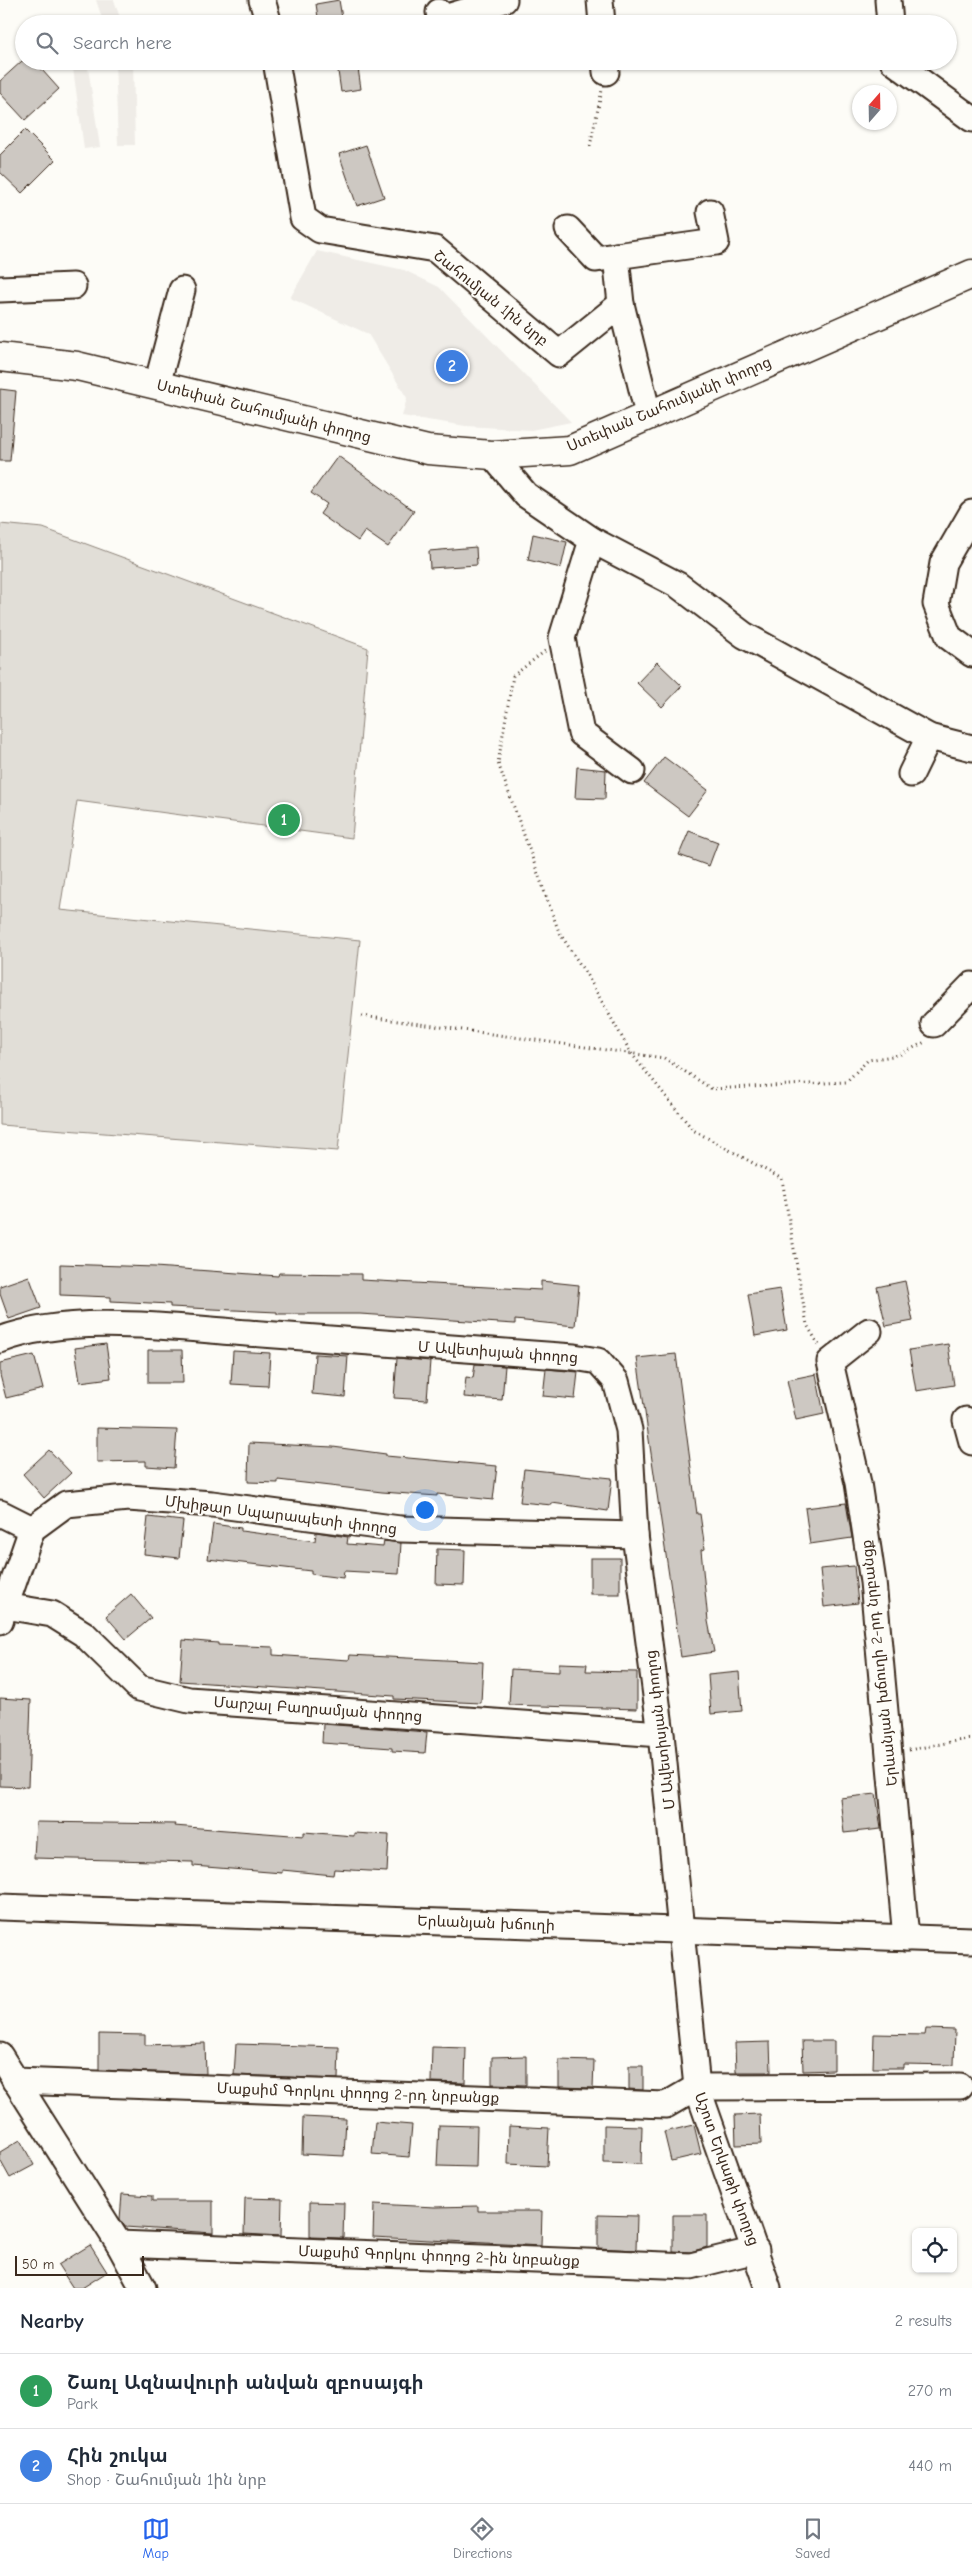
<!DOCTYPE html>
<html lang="en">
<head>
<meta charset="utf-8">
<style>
  body { margin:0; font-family:"Comic Neue","Noto Sans Armenian",sans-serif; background:#f6f6f7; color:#1f2937 }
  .controls { position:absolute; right:15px; bottom:15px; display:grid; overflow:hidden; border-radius:8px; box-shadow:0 1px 4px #0004 }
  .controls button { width:45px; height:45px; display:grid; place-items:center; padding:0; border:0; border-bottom:1px solid #e0e1e3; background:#fff; color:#1f2937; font:25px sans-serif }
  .compass { position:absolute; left:852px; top:85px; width:45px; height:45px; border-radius:50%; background:#fff; box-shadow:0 1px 4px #0004; rotate:20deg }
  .scale { position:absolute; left:15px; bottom:12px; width:129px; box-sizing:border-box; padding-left:5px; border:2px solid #3b2a1e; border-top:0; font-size:14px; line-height:18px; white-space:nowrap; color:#3b2a1e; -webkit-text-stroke:4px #fdfcf7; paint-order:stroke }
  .you { position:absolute; left:424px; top:1509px; width:18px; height:18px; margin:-12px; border:4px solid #fff; border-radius:50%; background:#1a73e8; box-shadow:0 0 0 8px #1a73e833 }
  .badge { display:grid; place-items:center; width:32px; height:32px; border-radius:50%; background:#2563eb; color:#fff; font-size:16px; font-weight:700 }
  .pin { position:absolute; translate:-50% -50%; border:2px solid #fff; box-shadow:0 1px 5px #0006 }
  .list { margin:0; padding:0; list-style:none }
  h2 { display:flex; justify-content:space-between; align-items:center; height:65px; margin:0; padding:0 20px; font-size:21px }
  h2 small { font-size:16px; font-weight:400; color:#747a83 }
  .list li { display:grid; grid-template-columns:32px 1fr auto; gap:15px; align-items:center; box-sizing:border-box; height:75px; padding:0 20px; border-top:1px solid #e0e1e3 }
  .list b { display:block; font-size:19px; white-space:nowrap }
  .list p { margin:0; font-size:16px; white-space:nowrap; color:#747a83 }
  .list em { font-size:16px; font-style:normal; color:#747a83 }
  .icon { flex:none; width:28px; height:28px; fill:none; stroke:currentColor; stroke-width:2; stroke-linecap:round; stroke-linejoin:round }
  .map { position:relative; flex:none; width:972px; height:2288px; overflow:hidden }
  .search { position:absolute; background:#fff; box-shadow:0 1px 4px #0004; left:15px; right:15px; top:15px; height:55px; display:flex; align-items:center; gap:12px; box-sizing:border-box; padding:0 18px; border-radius:28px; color:#747a83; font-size:19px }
  .sheet { height:215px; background:#fff }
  nav { display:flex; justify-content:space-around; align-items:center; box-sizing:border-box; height:70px; border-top:1px solid #e0e1e3; background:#fff; font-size:14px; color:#747a83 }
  nav a { display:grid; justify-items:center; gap:2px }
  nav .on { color:#2563eb }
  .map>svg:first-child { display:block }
</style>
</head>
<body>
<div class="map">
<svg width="972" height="2288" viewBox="0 0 972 2288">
  <rect width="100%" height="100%" fill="#fdfcf7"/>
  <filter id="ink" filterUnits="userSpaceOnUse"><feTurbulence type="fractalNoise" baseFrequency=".02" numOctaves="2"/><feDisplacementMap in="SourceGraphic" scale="10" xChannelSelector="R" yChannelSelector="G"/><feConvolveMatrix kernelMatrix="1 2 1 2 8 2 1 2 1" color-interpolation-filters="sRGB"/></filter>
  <g filter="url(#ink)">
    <g fill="#efece7">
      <polygon points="96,0 114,0 122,24 104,24"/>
      <polygon points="72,61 87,61 100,147 84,149"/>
      <polygon points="115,61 133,61 135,145 118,145"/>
      <polygon points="317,251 404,270 439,287 571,422 531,430 466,426 402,416 407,398 368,334 290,298"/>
    </g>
    <polygon fill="#e1ded7" stroke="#8e847a" points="0,524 43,528 368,648 352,838 77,801 60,910 360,940 338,1151 0,1125"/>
    <g fill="#cdc8c2" stroke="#3b2a1e">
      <polygon points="339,0 343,24 319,24 316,4"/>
      <polygon points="22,61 34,61 59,89 25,120 0,93 0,81"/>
      <polygon points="357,61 361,89 341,92 337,64"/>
      <polygon points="25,130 55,160 22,193 0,172 0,155"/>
      <polygon points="366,145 384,197 357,206 339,154"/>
      <polygon points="0,389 16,391 10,461 0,461"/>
      <polygon points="338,456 414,511 388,547 365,531 358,541 320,514 327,504 311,493"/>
      <polygon points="533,534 567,542 561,568 528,560"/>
      <polygon points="476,547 477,565 430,568 429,551"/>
      <polygon points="657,662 682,686 662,707 637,683"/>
      <polygon points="664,757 708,790 688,816 644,783"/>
      <polygon points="577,767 606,770 605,799 575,798"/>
      <polygon points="689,831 718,842 709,866 679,855"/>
      <polygon points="60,1264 155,1267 278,1276 279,1273 361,1274 361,1280 541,1290 541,1281 579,1285 575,1326 515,1320 515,1324 360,1314 277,1314 277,1312 170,1307 170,1304 111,1301 111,1297 60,1295"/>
      <polygon points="29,1276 41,1308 9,1319 0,1294 0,1286"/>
      <polygon points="905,1281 913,1321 886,1326 877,1287"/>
      <polygon points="780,1289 787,1330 755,1336 748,1294"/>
      <polygon points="106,1344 111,1378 80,1382 75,1348"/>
      <polygon points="948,1344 954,1385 916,1391 909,1350"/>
      <polygon points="148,1350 182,1350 183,1383 148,1383"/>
      <polygon points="233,1351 270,1353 268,1386 231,1384"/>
      <polygon points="315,1354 348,1356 345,1397 312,1394"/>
      <polygon points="676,1354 697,1514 700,1514 705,1549 701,1550 708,1621 714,1652 681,1657 637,1358"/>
      <polygon points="34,1355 43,1389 6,1398 0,1375 0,1363"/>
      <polygon points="397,1358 430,1361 427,1400 394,1398"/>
      <polygon points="475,1364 505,1366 502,1400 464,1397 466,1377 473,1378"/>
      <polygon points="546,1369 578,1372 575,1399 543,1396"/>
      <polygon points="816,1374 824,1414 796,1420 787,1380"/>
      <polygon points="97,1428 177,1430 174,1468 146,1466 146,1461 97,1462"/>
      <polygon points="249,1443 333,1447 386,1454 386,1456 497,1466 493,1500 437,1494 437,1496 382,1492 278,1480 278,1483 248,1482"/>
      <polygon points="49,1450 71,1473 44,1498 23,1474"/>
      <polygon points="524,1469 612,1478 608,1511 552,1503 552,1505 520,1502"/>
      <polygon points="846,1503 852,1538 810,1544 805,1508"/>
      <polygon points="148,1517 183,1521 179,1558 144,1554"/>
      <polygon points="213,1524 241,1528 241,1531 315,1541 316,1532 348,1537 347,1544 383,1547 384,1541 401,1543 399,1574 344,1571 343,1578 311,1574 311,1571 208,1559"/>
      <polygon points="437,1549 465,1550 464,1585 436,1584"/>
      <rect x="590" y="1558" width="30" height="36"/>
      <polygon points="854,1566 858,1603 824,1607 820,1569"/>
      <polygon points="131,1594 151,1618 126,1639 106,1616"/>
      <polygon points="183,1640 218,1643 218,1645 273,1647 273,1655 349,1660 350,1655 483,1662 481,1703 394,1699 394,1696 180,1681"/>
      <polygon points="559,1663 587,1664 586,1671 637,1672 637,1709 509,1705 511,1669 559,1672"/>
      <polygon points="739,1672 742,1711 711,1714 708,1675"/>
      <polygon points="0,1698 31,1700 28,1787 0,1786"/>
      <polygon points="323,1724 427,1732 425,1753 392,1751 392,1748 322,1743"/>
      <polygon points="876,1794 881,1829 844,1833 840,1798"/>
      <polygon points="36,1822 175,1824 174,1826 304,1836 304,1832 354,1836 354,1833 389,1835 387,1872 334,1869 333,1875 282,1870 282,1873 193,1866 193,1862 34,1858"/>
      <polygon points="926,2029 955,2030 954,2065 903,2064 903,2068 873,2068 874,2034 925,2035"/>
      <polygon points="99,2034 145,2035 145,2045 205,2043 206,2074 99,2070"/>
      <polygon points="802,2041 834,2041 834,2070 803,2071"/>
      <polygon points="770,2042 771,2072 736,2072 735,2043"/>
      <polygon points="236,2044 339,2047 338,2079 234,2075"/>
      <polygon points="432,2047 466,2048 465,2083 431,2082"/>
      <polygon points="526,2056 526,2085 492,2084 492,2057"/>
      <polygon points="559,2060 594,2061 593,2088 559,2087"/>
      <polygon points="629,2066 643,2066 643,2090 629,2089"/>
      <polygon points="760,2114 761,2144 736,2145 735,2115"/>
      <polygon points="303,2117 346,2119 344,2156 302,2154"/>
      <polygon points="375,2122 412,2125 409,2157 372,2154"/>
      <polygon points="439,2125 477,2126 476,2167 437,2166"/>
      <polygon points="604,2125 642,2126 641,2164 604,2163"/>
      <polygon points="694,2125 701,2154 671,2161 664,2132"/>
      <polygon points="509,2126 549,2128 547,2166 508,2164"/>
      <polygon points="20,2140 34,2165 10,2178 0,2160 0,2152"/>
      <polygon points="122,2194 152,2196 152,2201 213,2201 213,2233 125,2227 120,2219"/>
      <polygon points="245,2198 282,2199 281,2236 244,2234"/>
      <polygon points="310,2202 344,2203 343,2238 310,2237"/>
      <polygon points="374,2204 435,2207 478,2206 478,2211 542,2211 541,2246 373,2237"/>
      <polygon points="598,2215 637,2216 636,2250 598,2248"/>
      <polygon points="673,2215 707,2215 707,2247 690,2252 673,2251"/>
      <polygon points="90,2245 107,2272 82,2288 73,2288 58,2265"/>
    </g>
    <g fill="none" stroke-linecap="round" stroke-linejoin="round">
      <defs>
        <g id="minor">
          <polyline points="262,0 269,24"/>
          <polyline points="600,0 602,24"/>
          <polyline points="888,0 890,24"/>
          <polyline points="439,12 441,19 504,0"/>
          <polyline points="276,61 303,218 320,230 435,249 559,354 621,304 648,414"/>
          <polyline points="605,61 606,72"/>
          <polyline points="893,61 972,119"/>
          <polyline points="568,229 596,259 616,256"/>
          <polyline points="0,289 73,286"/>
          <polyline points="621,304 616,256 716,242 710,212"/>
          <polyline points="157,385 182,290"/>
          <polyline points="492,455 526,495 592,540 562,638 581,733 632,771"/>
          <polyline points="972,513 943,563 936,604 949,637 972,654"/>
          <polyline points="592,540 678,585 744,635 929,737 972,748"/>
          <polyline points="911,774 929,737"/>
          <polyline points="934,1024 972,985"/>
          <polyline points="869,1331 830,1362 858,1483 873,1582 906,1938"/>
          <path d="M0,1340C73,1312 184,1329 262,1334C366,1342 470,1349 574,1357L598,1361L616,1381L629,1430L635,1535L661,1734L697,2087L768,2288"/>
          <polyline points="966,1420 972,1442"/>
          <polyline points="0,1513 32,1529"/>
          <polyline points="5,1606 52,1614 84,1634 139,1688 189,1700 661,1734"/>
          <polyline points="0,1621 32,1529 66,1504 128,1498 212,1504 400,1529 635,1535"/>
          <polyline points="0,1907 972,1940"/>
          <polyline points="0,2056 119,2244 143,2288"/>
          <polyline points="15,2081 666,2105 697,2087 960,2086"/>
          <polyline points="119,2244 691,2266 756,2250"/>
        </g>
        <polyline id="major" points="0,357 77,366 428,450 492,455 570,450 972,274"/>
      </defs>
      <use href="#minor" stroke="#3b2a1e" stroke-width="29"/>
      <use href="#major" stroke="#3b2a1e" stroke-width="31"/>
      <g stroke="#3b2a1e" stroke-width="3" stroke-dasharray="1 4" stroke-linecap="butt">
        <polyline points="590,146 602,90"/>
        <polyline points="545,651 513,676 498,763 559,932 588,977 631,1053 693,1130 782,1179 807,1325 819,1345"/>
        <polyline points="362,1016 664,1058 712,1089 846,1082 868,1060 899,1055 925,1042"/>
        <polyline points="909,1750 972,1738"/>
      </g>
      <use href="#minor" stroke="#fdfcf7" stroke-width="25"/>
      <use href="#major" stroke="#fdfcf7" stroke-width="28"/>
    </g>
  </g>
  <g text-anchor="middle" stroke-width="4" stroke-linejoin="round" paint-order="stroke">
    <g font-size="15" fill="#3b2a1e" stroke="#fdfcf7">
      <text transform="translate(491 298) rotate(39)" y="5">Շահումյան 1ին նրբ</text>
      <text transform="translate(669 404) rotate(-23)" y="5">Ստեփան Շահումյանի փողոց</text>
      <text transform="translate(264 411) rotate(14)" y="5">Ստեփան Շահումյանի փողոց</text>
      <text transform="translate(498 1352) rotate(4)" y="5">Մ Ավետիսյան փողոց</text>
      <text transform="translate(281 1515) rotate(7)" y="5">Մխիթար Սպարապետի փողոց</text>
      <text transform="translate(879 1663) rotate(-96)" y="5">Երևանյան խճուղի 2-րդ նրբանցք</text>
      <text transform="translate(318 1709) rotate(4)" y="5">Մարշալ Բաղրամյան փողոց</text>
      <text transform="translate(660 1730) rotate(-97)" y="5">Մ Ավետիսյան փողոց</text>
      <text transform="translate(486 1923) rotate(2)" y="5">Երևանյան խճուղի</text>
      <text transform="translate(358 2093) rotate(2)" y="5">Մաքսիմ Գորկու փողոց 2-րդ նրբանցք</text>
      <text transform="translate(727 2169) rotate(70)" y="5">Աշոտ Երկաթի փողոց</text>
      <text transform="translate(439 2256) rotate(2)" y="5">Մաքսիմ Գորկու փողոց 2-ին նրբանցք</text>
    </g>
  </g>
</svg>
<div class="controls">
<button><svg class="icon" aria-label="locate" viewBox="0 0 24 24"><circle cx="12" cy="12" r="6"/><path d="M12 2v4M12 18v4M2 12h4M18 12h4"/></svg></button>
</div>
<svg class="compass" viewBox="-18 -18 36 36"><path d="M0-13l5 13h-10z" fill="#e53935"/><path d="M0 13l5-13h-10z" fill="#747a83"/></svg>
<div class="scale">50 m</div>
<div class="you"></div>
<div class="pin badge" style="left:284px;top:820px;background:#2e9e5b">1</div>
<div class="pin badge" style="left:452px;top:366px;background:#3f7fe0">2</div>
<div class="search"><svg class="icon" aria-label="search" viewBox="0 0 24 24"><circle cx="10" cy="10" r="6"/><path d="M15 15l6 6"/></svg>Search here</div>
</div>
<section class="sheet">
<h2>Nearby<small>2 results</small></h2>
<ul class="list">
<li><span class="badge" style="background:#2e9e5b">1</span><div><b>Շառլ Ազնավուրի անվան զբոսայգի</b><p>Park</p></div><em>270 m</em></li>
<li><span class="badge" style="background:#3f7fe0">2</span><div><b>Հին շուկա</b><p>Shop · Շահումյան 1ին նրբ</p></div><em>440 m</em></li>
</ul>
</section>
<nav>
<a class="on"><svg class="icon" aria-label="map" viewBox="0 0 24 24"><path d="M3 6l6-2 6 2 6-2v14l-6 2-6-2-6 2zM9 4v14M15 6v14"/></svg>Map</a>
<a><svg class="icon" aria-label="directions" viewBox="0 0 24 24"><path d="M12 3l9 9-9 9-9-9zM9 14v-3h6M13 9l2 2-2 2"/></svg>Directions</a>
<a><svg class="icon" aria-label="saved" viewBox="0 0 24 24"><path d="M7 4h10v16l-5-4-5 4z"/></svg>Saved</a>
</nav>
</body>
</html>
